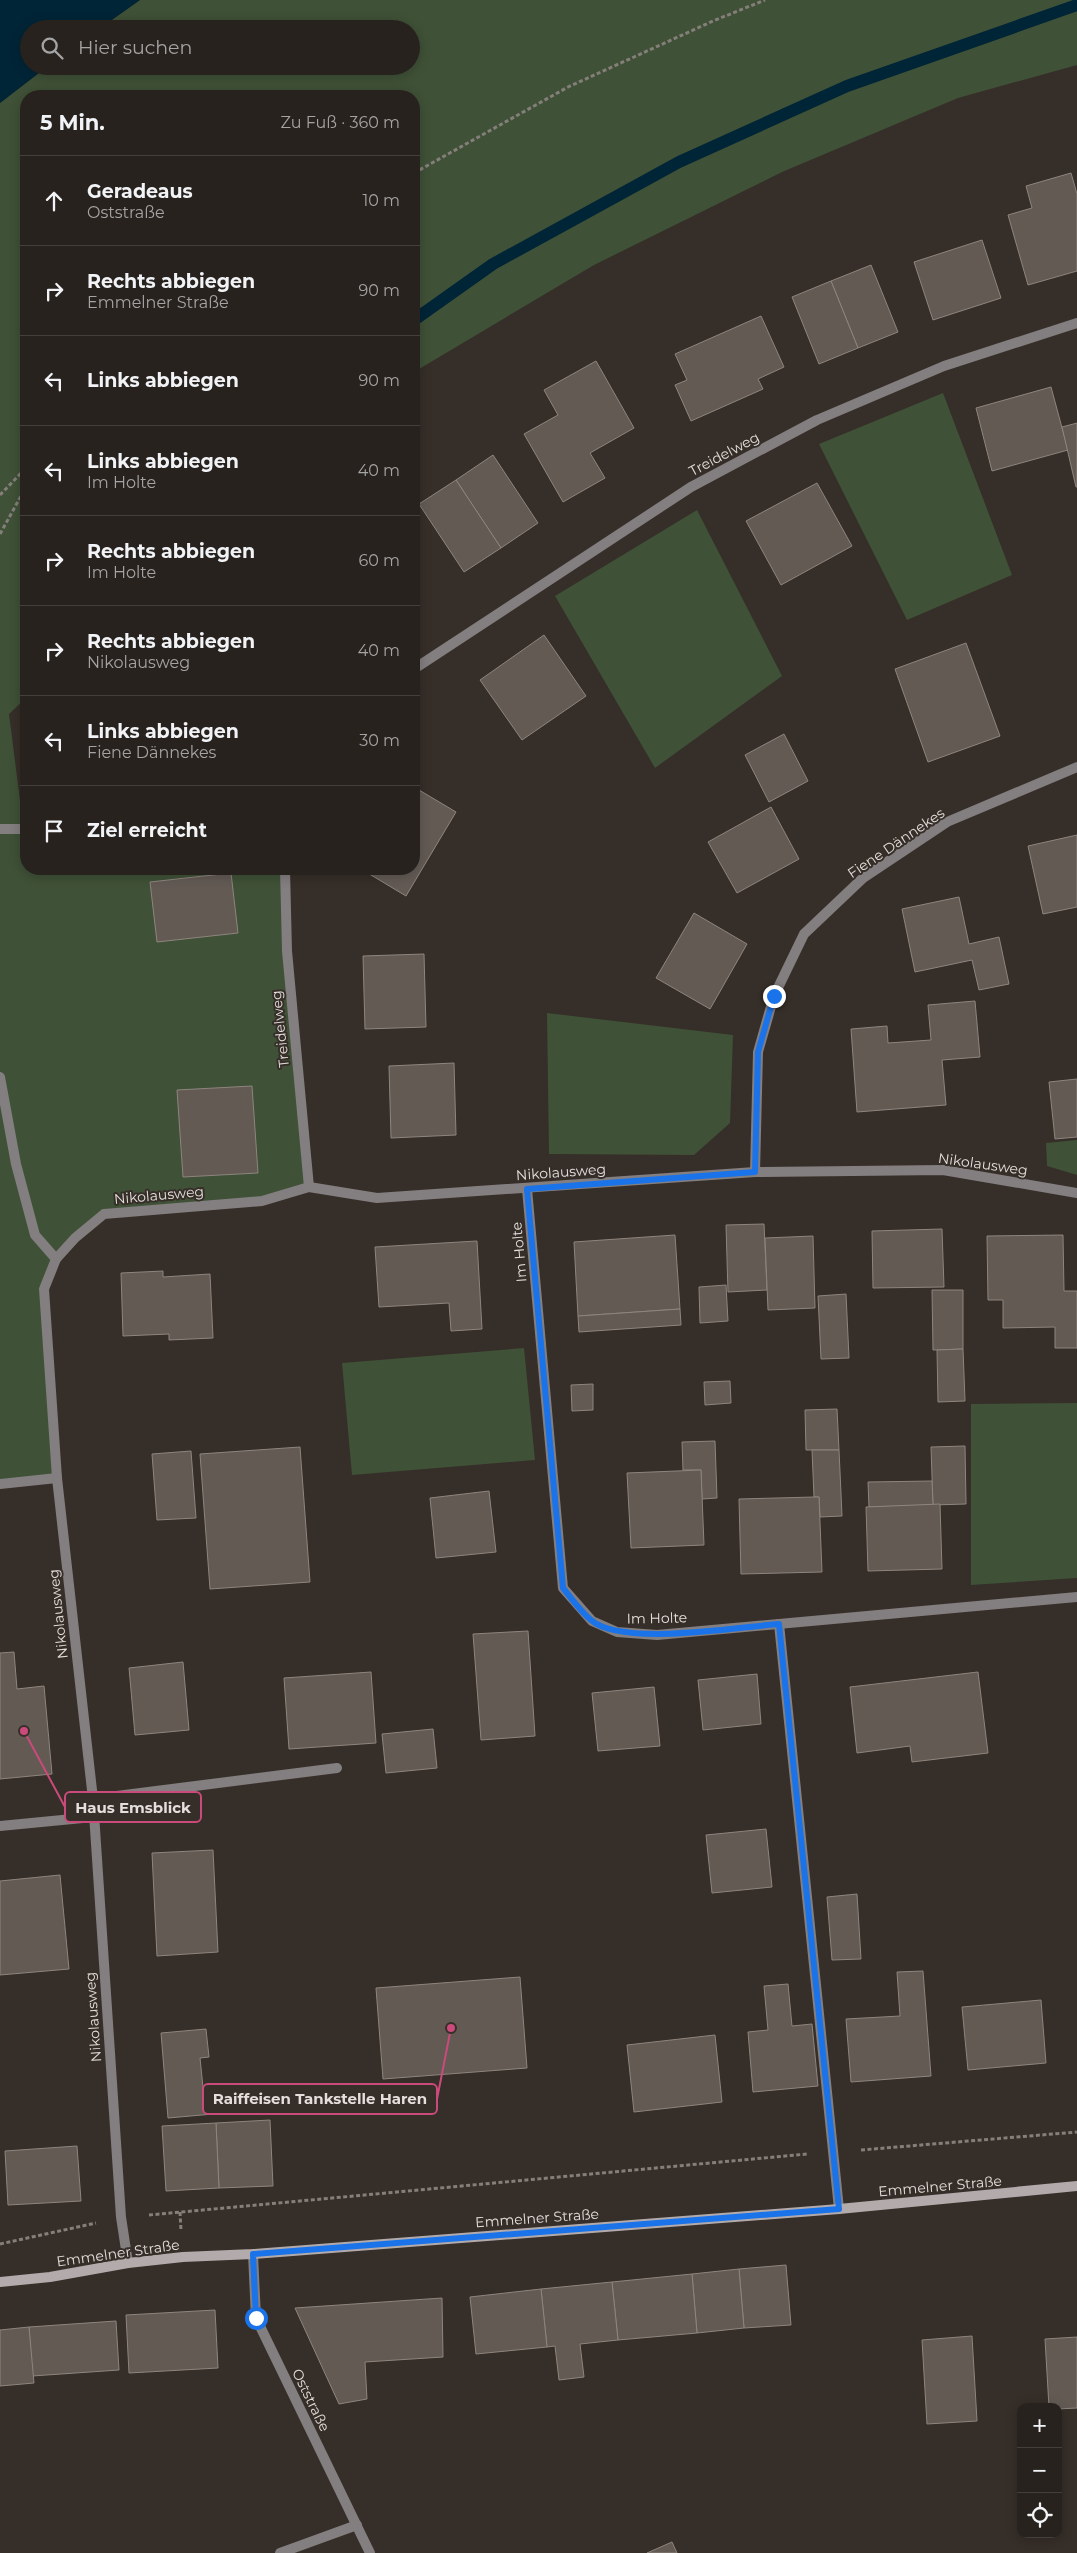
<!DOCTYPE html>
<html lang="de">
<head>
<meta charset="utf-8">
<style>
  body { margin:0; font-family:Montserrat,sans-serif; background:#342f2b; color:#f1f3f6 }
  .controls { position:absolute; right:15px; bottom:15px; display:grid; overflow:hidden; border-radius:10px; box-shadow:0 2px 12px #0003 }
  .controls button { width:45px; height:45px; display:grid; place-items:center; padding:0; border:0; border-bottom:1px solid #443f3c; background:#28221e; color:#f1f3f6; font:25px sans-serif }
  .stop { position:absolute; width:15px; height:15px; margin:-11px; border:4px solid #1a73e8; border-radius:50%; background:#fff }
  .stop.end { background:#1a73e8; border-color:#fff; box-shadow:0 1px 5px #0008 }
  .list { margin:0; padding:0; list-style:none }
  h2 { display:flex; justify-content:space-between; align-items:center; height:65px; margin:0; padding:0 20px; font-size:21px }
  h2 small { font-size:16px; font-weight:400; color:#a5a4a4 }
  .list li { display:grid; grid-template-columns:32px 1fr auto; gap:15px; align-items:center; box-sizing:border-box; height:90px; padding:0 20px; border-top:1px solid #443f3c }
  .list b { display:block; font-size:19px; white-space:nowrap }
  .list p { margin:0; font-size:16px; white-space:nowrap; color:#a5a4a4 }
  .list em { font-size:16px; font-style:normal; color:#a5a4a4 }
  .icon { flex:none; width:28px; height:28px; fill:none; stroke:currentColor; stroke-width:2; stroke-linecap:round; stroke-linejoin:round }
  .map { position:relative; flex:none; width:1077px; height:2553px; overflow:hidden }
  .search { position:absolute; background:#28221e; box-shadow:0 2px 12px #0003; left:20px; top:20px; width:400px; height:55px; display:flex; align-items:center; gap:12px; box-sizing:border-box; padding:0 18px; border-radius:28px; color:#a5a4a4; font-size:19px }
  .panel { position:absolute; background:#28221e; box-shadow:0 2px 12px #0003; left:20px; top:90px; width:400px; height:785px; border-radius:20px }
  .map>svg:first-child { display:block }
</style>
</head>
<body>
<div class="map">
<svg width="1077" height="2553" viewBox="0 0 1077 2553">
  <rect width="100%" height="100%" fill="#362e28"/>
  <g fill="#3f5137">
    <polygon points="140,0 1077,0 1077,65 958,98 782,172 594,265 414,372 414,96 26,96 26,698 9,714 23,824 26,824 26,869 285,869 309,1187 262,1201 104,1214 56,1259 44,1289 57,1478 0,1484 0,103 48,66 411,66 411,29 99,29"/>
    <polygon points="943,393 1012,575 907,620 819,444"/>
    <polygon points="697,510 782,676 655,768 555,596"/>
    <polygon points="547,1013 733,1035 730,1123 694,1155 549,1154"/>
    <polygon points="1077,1140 1077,1175 1047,1166 1046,1143"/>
    <polygon points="524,1348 535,1460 352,1475 342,1363"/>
    <polygon points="1077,1403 1077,1578 971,1585 971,1404"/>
  </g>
  <polygon fill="#002537" points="0,0 140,0 99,29 29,29 29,66 48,66 0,103"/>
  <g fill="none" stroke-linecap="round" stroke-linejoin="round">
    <polyline stroke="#002537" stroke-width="12" points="414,320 493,264 679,162 847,86 1077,5"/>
  </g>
  <g fill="#635a54" stroke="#8e857e">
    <polygon points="1071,173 1077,194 1077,271 1028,285 1008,215 1032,208 1026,186"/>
    <polygon points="982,240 1001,298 933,320 914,262"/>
    <polygon points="871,265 898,332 858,348 831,281"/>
    <polygon points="831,281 858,348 819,364 792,297"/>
    <polygon points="761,316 784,367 758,379 763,389 691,421 675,385 687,380 675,354"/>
    <polygon points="596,361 634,428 590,453 605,478 563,502 524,434 558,415 544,390"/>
    <polygon points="1051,387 1068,450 992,471 976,408"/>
    <polygon points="1077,423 1077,487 1076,487 1062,427"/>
    <polygon points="493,455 538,523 501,548 456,480"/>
    <polygon points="456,480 501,548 464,572 419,504"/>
    <polygon points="817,483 852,546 781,585 746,521"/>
    <polygon points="544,635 586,696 522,740 480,680"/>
    <polygon points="966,643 1000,736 928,762 895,669"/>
    <polygon points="784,734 808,781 769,802 745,755"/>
    <polygon points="414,787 456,812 406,896 361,869 414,869"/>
    <polygon points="771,807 799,859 737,893 708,842"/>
    <polygon points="1077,835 1077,907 1043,914 1028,846"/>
    <polygon points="231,873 238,933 157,942 150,882"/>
    <polygon points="959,897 969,944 999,937 1009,984 979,990 972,960 915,972 902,909"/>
    <polygon points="694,913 747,944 710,1009 656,978"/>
    <polygon points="424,954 426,1027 365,1029 363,956"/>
    <polygon points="975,1001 980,1057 942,1060 946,1105 857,1112 851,1029 887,1026 888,1043 931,1040 928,1005"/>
    <polygon points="454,1063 456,1135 391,1138 389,1066"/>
    <polygon points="1077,1079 1077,1137 1055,1139 1049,1082"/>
    <polygon points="252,1086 258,1173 183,1177 177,1090"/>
    <polygon points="764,1224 767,1290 728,1292 726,1225"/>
    <polygon points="942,1229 944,1287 873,1288 872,1231"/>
    <polygon points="675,1235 680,1309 578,1316 574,1242"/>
    <polygon points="1063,1235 1064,1291 1077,1291 1077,1348 1055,1348 1055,1327 1003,1328 1003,1300 988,1300 987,1236"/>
    <polygon points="813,1236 815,1308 768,1310 765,1238"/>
    <polygon points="477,1241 482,1329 451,1331 449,1303 379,1307 375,1247"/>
    <polygon points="163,1271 163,1277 210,1274 213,1338 169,1340 169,1334 123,1336 121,1273"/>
    <polygon points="726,1285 728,1321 700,1323 699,1287"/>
    <polygon points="932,1290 963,1290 963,1349 933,1350"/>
    <polygon points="846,1294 849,1358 821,1359 818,1296"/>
    <polygon points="680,1309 681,1325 579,1332 578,1316"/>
    <polygon points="963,1349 965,1401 938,1402 937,1350"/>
    <polygon points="730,1381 731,1403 705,1405 704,1382"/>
    <polygon points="593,1384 593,1410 572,1411 571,1385"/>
    <polygon points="837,1409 839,1450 806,1450 805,1410"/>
    <polygon points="715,1441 717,1498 702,1499 701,1470 683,1470 682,1442"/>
    <polygon points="965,1446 966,1504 933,1505 931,1447"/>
    <polygon points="300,1447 310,1582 210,1589 200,1454"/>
    <polygon points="812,1450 839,1450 842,1516 820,1517 819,1497 814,1497"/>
    <polygon points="191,1451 196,1518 157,1520 152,1454"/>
    <polygon points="701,1470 704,1545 631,1548 627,1473"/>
    <polygon points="932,1481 933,1505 869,1507 868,1482"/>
    <polygon points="489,1491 496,1552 436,1558 430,1498"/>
    <polygon points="814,1497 819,1497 822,1572 741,1574 739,1499"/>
    <polygon points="940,1504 942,1569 868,1571 866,1507"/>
    <polygon points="528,1631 535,1736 481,1740 473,1634"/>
    <polygon points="14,1652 17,1689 44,1686 52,1774 0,1779 0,1653"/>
    <polygon points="183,1662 189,1730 135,1735 129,1668"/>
    <polygon points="371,1672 376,1743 289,1749 284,1678"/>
    <polygon points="978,1672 988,1753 912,1762 910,1746 857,1753 850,1687"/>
    <polygon points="757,1674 761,1724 703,1730 698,1680"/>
    <polygon points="654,1687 660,1746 598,1751 592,1693"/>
    <polygon points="433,1729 437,1768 386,1773 382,1734"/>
    <polygon points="766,1829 772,1887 712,1893 706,1835"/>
    <polygon points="213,1850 218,1952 157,1956 152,1853"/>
    <polygon points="60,1875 69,1969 0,1975 0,1881"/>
    <polygon points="857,1894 861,1959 832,1960 827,1897"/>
    <polygon points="923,1971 931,2076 851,2082 846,2019 900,2016 897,1972"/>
    <polygon points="520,1977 527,2068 383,2079 376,1988"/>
    <polygon points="788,1984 792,2026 812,2024 818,2086 753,2092 748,2032 768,2030 764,1986"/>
    <polygon points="1041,2000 1046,2063 968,2070 962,2007"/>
    <polygon points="206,2029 209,2057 200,2058 204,2097 246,2094 247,2111 168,2118 161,2033"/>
    <polygon points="715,2035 722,2102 634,2112 627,2045"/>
    <polygon points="270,2120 273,2186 219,2188 216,2123"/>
    <polygon points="216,2123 219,2188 166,2191 162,2126"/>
    <polygon points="77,2146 81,2201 8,2205 5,2151"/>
    <polygon points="786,2265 791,2325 744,2328 739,2269"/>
    <polygon points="739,2269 744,2328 697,2333 692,2274"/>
    <polygon points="692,2274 697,2333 618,2340 612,2282"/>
    <polygon points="612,2282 618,2340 580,2344 584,2377 559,2380 555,2346 547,2347 541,2289"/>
    <polygon points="541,2289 547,2347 476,2354 470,2297"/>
    <polygon points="442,2298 443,2357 365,2362 367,2399 339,2404 295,2308"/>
    <polygon points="215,2310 218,2368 129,2373 126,2315"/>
    <polygon points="116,2321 119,2370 32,2376 29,2327"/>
    <polygon points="29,2327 34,2383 0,2386 0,2330"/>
    <polygon points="972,2336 977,2421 927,2424 922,2340"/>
    <polygon points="1077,2337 1077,2408 1058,2409 1058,2407 1049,2407 1045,2339"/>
    <polygon points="672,2542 677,2553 647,2553"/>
  </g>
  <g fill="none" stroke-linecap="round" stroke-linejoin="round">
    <g stroke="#857f7a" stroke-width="3" stroke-dasharray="4 2.5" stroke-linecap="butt">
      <polyline points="414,173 568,87 713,21 765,0"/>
      <polyline points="0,495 26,468"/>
      <polyline points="0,534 26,487"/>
      <polyline points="861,2150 1077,2132"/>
      <polyline points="180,2212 181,2231"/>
      <polyline points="149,2215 807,2154"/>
      <polyline points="0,2244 96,2223"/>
    </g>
    <g stroke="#837e7f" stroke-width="10">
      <polyline points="0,829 26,829"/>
      <polyline points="0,1077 16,1164 35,1235 56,1259"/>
      <polyline points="779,1624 839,2209"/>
      <polyline points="93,1799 337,1768"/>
    </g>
    <g stroke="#837e7f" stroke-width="10">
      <polyline points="414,669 691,487 817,420 944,366 1077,323"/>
      <polyline points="285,869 287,951 309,1187"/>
      <polyline points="755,1172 758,1052 774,996 804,934 863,878 947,822 1077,767"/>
      <polyline points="527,1189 563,1588 592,1621 617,1632 657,1635 1077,1597"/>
      <polyline points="0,1484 57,1478"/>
      <polyline points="0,1826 93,1817"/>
      <polyline points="253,2254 256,2318 370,2553"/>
      <polyline points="128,2263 121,2217 93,1799 57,1478 44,1289 56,1259 75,1238 104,1214 262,1201 309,1187 377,1198 755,1172 943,1170 1077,1193"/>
      <polyline points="280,2553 357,2525"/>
    </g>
    <polyline stroke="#b2aaab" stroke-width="10" points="0,2282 50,2277 128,2263 183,2257 253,2254 839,2209 1077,2186"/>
  </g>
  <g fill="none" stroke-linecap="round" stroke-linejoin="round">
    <path stroke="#1a73e8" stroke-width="6" d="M256,2318L253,2254L839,2209L779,1624C738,1627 622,1647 591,1620C580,1611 572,1599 563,1588L527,1189L755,1172L758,1052L774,996"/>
  </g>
  <g text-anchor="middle" stroke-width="4" stroke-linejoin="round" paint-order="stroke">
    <g font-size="14" fill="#e4dfdc" stroke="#362e28">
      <text transform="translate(724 454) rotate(-28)" y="5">Treidelweg</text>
      <text transform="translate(896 843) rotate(-34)" y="5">Fiene Dännekes</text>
      <text transform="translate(280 1029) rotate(-96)" y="5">Treidelweg</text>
      <text transform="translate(983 1164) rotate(8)" y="5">Nikolausweg</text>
      <text transform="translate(561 1172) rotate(-4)" y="5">Nikolausweg</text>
      <text transform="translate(159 1195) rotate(-5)" y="5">Nikolausweg</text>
      <text transform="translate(519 1252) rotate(-95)" y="5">Im Holte</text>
      <text transform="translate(58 1614) rotate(-96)" y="5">Nikolausweg</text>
      <text transform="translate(657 1618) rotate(-1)" y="5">Im Holte</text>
      <text transform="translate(93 2017) rotate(-94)" y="5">Nikolausweg</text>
      <text transform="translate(940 2186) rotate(-5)" y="5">Emmelner Straße</text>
      <text transform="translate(537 2218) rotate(-4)" y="5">Emmelner Straße</text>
      <text transform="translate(118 2253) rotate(-8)" y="5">Emmelner Straße</text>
      <text transform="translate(311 2400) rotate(64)" y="5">Oststraße</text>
    </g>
  </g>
  <path fill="none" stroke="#ca4a7b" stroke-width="2" d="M24 1731L65 1807M451 2028L437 2099"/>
  <g fill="#ca4a7b" stroke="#362e28" stroke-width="2">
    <circle cx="24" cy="1731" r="5"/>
    <circle cx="451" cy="2028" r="5"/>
  </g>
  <g fill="#362e28" stroke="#ca4a7b" stroke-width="2">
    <rect x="65" y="1792" width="136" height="30" rx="5"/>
    <rect x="203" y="2084" width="234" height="30" rx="5"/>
  </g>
  <g font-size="15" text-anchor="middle" font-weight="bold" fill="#e4dfdc">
    <text x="133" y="1813">Haus Emsblick</text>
    <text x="320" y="2104">Raiffeisen Tankstelle Haren</text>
  </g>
</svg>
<div class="controls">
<button>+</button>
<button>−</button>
<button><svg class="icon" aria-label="locate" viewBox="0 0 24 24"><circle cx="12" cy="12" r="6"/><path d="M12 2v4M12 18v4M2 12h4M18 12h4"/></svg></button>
</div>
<div class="stop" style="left:256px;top:2318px"></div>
<div class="stop end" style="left:774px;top:996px"></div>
<div class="search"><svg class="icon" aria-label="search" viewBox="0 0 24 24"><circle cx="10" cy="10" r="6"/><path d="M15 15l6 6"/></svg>Hier suchen</div>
<section class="panel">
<h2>5 Min.<small>Zu Fuß · 360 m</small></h2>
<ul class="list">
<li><svg class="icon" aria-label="ahead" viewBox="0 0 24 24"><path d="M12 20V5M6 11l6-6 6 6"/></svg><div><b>Geradeaus</b><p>Oststraße</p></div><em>10 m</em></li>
<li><svg class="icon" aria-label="right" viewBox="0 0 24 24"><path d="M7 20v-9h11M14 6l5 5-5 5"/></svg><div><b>Rechts abbiegen</b><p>Emmelner Straße</p></div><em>90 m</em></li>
<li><svg class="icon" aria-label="left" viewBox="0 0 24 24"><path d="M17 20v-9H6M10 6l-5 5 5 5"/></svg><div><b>Links abbiegen</b></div><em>90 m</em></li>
<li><svg class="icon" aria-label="left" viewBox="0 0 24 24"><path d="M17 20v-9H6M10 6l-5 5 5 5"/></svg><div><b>Links abbiegen</b><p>Im Holte</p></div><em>40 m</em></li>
<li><svg class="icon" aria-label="right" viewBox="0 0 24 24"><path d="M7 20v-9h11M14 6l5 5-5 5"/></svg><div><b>Rechts abbiegen</b><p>Im Holte</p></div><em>60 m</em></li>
<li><svg class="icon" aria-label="right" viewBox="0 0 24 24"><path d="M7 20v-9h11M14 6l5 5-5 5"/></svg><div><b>Rechts abbiegen</b><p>Nikolausweg</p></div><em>40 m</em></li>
<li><svg class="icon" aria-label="left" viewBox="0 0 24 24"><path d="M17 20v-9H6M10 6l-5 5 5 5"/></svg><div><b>Links abbiegen</b><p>Fiene Dännekes</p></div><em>30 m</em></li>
<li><svg class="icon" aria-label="arrive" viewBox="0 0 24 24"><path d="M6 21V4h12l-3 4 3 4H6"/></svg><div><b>Ziel erreicht</b></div></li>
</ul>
</section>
</div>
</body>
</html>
